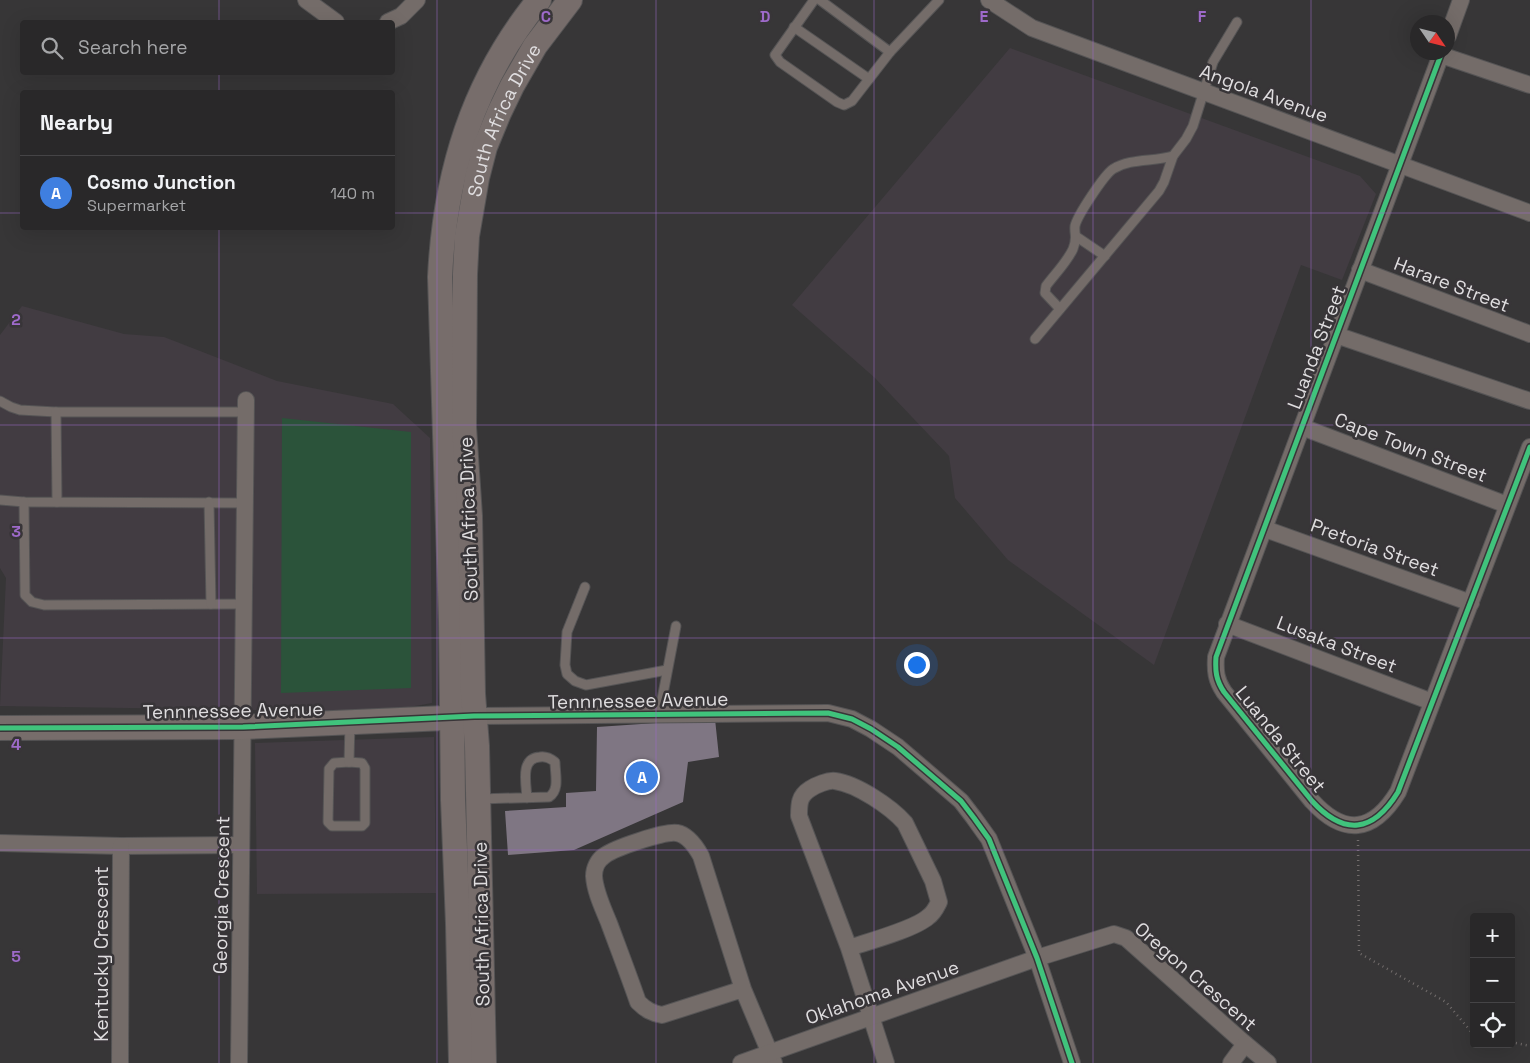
<!DOCTYPE html>
<html lang="en">
<head>
<meta charset="utf-8">
<style>
  body { margin:0; font-family:"Space Grotesk",sans-serif; background:#313031; color:#f1f3f6 }
  .controls { position:absolute; right:15px; bottom:15px; display:grid; overflow:hidden; border-radius:5px; box-shadow:0 5px 20px #0002 }
  .controls button { width:45px; height:45px; display:grid; place-items:center; padding:0; border:0; border-bottom:1px solid #454446; background:#292829; color:#f1f3f6; font:25px sans-serif }
  .compass { position:absolute; left:1410px; top:15px; width:45px; height:45px; border-radius:50%; background:#292829; box-shadow:0 5px 20px #0002; rotate:125deg }
  .you { position:absolute; left:916px; top:664px; width:18px; height:18px; margin:-12px; border:4px solid #fff; border-radius:50%; background:#1a73e8; box-shadow:0 0 0 8px #1a73e833 }
  .badge { display:grid; place-items:center; width:32px; height:32px; border-radius:50%; background:#8c9099; color:#fff; font-size:16px; font-weight:700 }
  .pin { position:absolute; translate:-50% -50%; border:2px solid #fff; box-shadow:0 1px 5px #0006 }
  .list { margin:0; padding:0; list-style:none }
  h2 { display:flex; justify-content:space-between; align-items:center; height:65px; margin:0; padding:0 20px; font-size:21px }
  h2 small { font-size:16px; font-weight:400; color:#a5a6a8 }
  .list li { display:grid; grid-template-columns:32px 1fr auto; gap:15px; align-items:center; box-sizing:border-box; height:75px; padding:0 20px; border-top:1px solid #454446 }
  .list b { display:block; font-size:19px; white-space:nowrap }
  .list p { margin:0; font-size:16px; white-space:nowrap; color:#a5a6a8 }
  .list em { font-size:16px; font-style:normal; color:#a5a6a8 }
  .icon { flex:none; width:28px; height:28px; fill:none; stroke:currentColor; stroke-width:2; stroke-linecap:round; stroke-linejoin:round }
  .map { position:relative; flex:none; width:1530px; height:1063px; overflow:hidden }
  .search { position:absolute; background:#292829; box-shadow:0 5px 20px #0002; left:20px; top:20px; width:375px; height:55px; display:flex; align-items:center; gap:12px; box-sizing:border-box; padding:0 18px; border-radius:5px; color:#a5a6a8; font-size:19px }
  .panel { position:absolute; background:#292829; box-shadow:0 5px 20px #0002; left:20px; top:90px; width:375px; height:140px; border-radius:5px }
  .map>svg:first-child { display:block }
</style>
</head>
<body>
<div class="map">
<svg width="1530" height="1063" viewBox="0 0 1530 1063">
  <rect width="100%" height="100%" fill="#373637"/>
  <g fill="#423c42">
    <polygon points="1010,48 1360,176 1376,194 1342,280 1301,265 1154,665 1008,560 955,498 949,456 875,378 792,305"/>
    <polygon points="22,306 124,334 164,337 277,381 393,404 430,438 432,703 381,712 0,706 6,578 0,568 0,335"/>
    <polygon points="434,737 436,893 257,894 255,743"/>
  </g>
  <polygon fill="#2b533a" points="282,418 411,432 411,688 281,693"/>
  <polygon fill="#7f7683" points="715,719 719,757 688,762 683,802 574,850 508,855 505,811 566,807 566,793 596,791 597,727"/>
  <g fill="none" stroke-linecap="round" stroke-linejoin="round">
    <defs>
      <g id="lane">
        <polyline points="814,0 775,55 780,62 837,102 844,105 852,101 890,52 939,0"/>
        <polyline points="820,0 890,52"/>
        <polyline points="794,27 869,79"/>
        <polyline points="1077,237 1105,256"/>
        <path d="M1060,309L1045,293L1046,286C1055,274 1067,262 1073,249C1078,237 1074,235 1075,226C1077,216 1104,175 1113,169C1131,158 1153,162 1173,156"/>
        <polyline points="1035,339 1159,191 1164,182 1173,156 1186,139 1193,126 1213,62 1237,22"/>
        <polyline points="0,401 11,407 20,410 56,412 246,412"/>
        <polyline points="56,412 57,502"/>
        <polyline points="0,500 24,502 245,503"/>
        <polyline points="24,502 25,595 32,602 44,605 245,604"/>
        <polyline points="209,502 211,604"/>
        <polyline points="585,587 567,632 565,665 567,674 575,681 586,685 667,670"/>
        <polyline points="659,715 676,626"/>
        <polygon points="349,762 362,763 365,768 365,823 362,826 332,826 328,822 329,769 334,763"/>
        <polyline points="349,762 350,723"/>
        <path d="M479,799L549,797C560,790 555,774 555,762C550,758 546,756 540,757C520,758 526,783 527,798"/>
      </g>
      <g id="street">
        <polyline points="306,0 336,22"/>
        <polyline points="989,0 1032,28 1530,213"/>
        <polyline points="388,22 401,16 417,0"/>
        <polyline points="1448,36 1461,0"/>
        <path d="M1442,52L1216,657C1215,671 1216,680 1224,692L1312,801C1344,836 1373,833 1398,792L1530,447"/>
        <polyline points="1441,55 1530,85"/>
        <polyline points="1360,270 1530,334"/>
        <polyline points="1336,335 1530,401"/>
        <polyline points="1302,427 1507,505"/>
        <polyline points="1265,529 1471,603"/>
        <polyline points="1227,624 1432,702"/>
        <polyline points="474,716 828,713 852,719 871,729 898,747 961,801 974,818 989,839 1037,958 1072,1063"/>
        <polyline points="0,843 121,846 241,845"/>
        <path d="M849,948C867,942 915,929 928,917C934,913 936,908 939,902L933,881L905,823C891,807 857,784 835,781C828,780 816,785 810,789C799,796 799,804 799,816L849,948L886,1063"/>
        <path d="M743,989L662,1015C652,1013 646,1010 638,1002C629,976 619,950 609,923C603,908 595,892 594,876C594,868 598,860 604,856C614,848 665,831 677,833C688,835 696,847 701,856L743,989L774,1063"/>
        <polyline points="120,1063 121,846"/>
        <polyline points="239,1063 246,400"/>
        <polyline points="741,1063 1037,958 1114,934 1126,938 1243,1042 1268,1063"/>
        <polyline points="1231,1063 1245,1044"/>
      </g>
      <g id="secondary">
        <polyline points="0,728 243,727 468,717"/>
        <path d="M461,1063L458,924L453,800L451,621L440,277C445,173 473,81 539,0"/>
        <path id="s1" d="M484,1063L477,746L473,694L470,516L464,427L465,274L467,236L477,178L485,147L499,113L512,86L535,46L570,0"/>
      </g>
    </defs>
    <use href="#lane" stroke="#555455" stroke-width="11"/>
    <use href="#street" stroke="#555455" stroke-width="18"/>
    <use href="#secondary" stroke="#555455" stroke-width="26"/>
    <g stroke="#726d6c" stroke-width="2.5" stroke-dasharray="1 4" stroke-linecap="butt">
      <polyline points="1358,840 1359,953 1446,1002 1474,1035"/>
      <polyline points="1511,1042 1530,1046"/>
    </g>
    <use href="#lane" stroke="#746c69" stroke-width="9"/>
    <use href="#street" stroke="#746c69" stroke-width="16"/>
    <use href="#secondary" stroke="#776d6b" stroke-width="24"/>
    <defs>
      <g id="cycleway">
        <path d="M1442,52L1216,657C1215,671 1216,680 1224,692L1312,801C1344,836 1373,833 1398,792L1530,447"/>
        <polyline points="0,728 243,727 474,716 828,713 852,719 871,729 898,747 961,801 974,818 989,839 1037,958 1072,1063"/>
      </g>
    </defs>
    <use href="#cycleway" stroke="#383538" stroke-width="8"/>
    <use href="#cycleway" stroke="#40c37c" stroke-width="5"/>
  </g>
  <path fill="none" stroke="#9e6aca" stroke-width="1" stroke-opacity="0.55" d="M219,0V22M437,0V1063M656,0V1063M874,0V1063M1093,0V1063M1311,0V1063M219,72V92M0,213H22M392,213H1530M219,228V1063M0,425H1530M0,638H1530M0,850H1530"/>
  <g text-anchor="middle" stroke-width="5" stroke-linejoin="round" paint-order="stroke">
    <g font-size="19" fill="#dfdddf" stroke="#383538">
      <text transform="translate(1264 93) rotate(20)" y="7">Angola Avenue</text>
      <text dy="7" stroke="none"><textPath href="#s1" startOffset="950">South Africa Drive</textPath></text>
      <text transform="translate(1452 284) rotate(21)" y="7">Harare Street</text>
      <text transform="translate(1316 347) rotate(-69)" y="7">Luanda Street</text>
      <text transform="translate(1411 447) rotate(21)" y="7">Cape Town Street</text>
      <text transform="translate(468 519) rotate(-92)" y="7">South Africa Drive</text>
      <text transform="translate(1375 547) rotate(20)" y="7">Pretoria Street</text>
      <text transform="translate(1337 644) rotate(21)" y="7">Lusaka Street</text>
      <text transform="translate(638 700) rotate(-1)" y="7">Tennnessee Avenue</text>
      <text transform="translate(233 710) rotate(-1)" y="7">Tennnessee Avenue</text>
      <text transform="translate(1281 739) rotate(51)" y="7">Luanda Street</text>
      <text transform="translate(221 895) rotate(-89)" y="7">Georgia Crescent</text>
      <text transform="translate(481 924) rotate(-91)" y="7">South Africa Drive</text>
      <text transform="translate(101 954) rotate(-90)" y="7">Kentucky Crescent</text>
      <text transform="translate(1196 976) rotate(41)" y="7">Oregon Crescent</text>
      <text transform="translate(882 992) rotate(-19)" y="7">Oklahoma Avenue</text>
    </g>
  </g>
  <g font-size="16" text-anchor="middle" font-weight="bold" fill="#9e6aca" stroke="#383538" stroke-width="5" stroke-linejoin="round" paint-order="stroke">
    <text x="546" y="22">C</text>
    <text x="765" y="22">D</text>
    <text x="984" y="22">E</text>
    <text x="1202" y="22">F</text>
    <text x="16" y="325">2</text>
    <text x="16" y="537">3</text>
    <text x="16" y="750">4</text>
    <text x="16" y="962">5</text>
  </g>
</svg>
<div class="controls">
<button>+</button>
<button>−</button>
<button><svg class="icon" aria-label="locate" viewBox="0 0 24 24"><circle cx="12" cy="12" r="6"/><path d="M12 2v4M12 18v4M2 12h4M18 12h4"/></svg></button>
</div>
<svg class="compass" viewBox="-18 -18 36 36"><path d="M0-13l5 13h-10z" fill="#e53935"/><path d="M0 13l5-13h-10z" fill="#a5a6a8"/></svg>
<div class="you"></div>
<div class="pin badge" style="left:642px;top:777px;background:#3f7fe0">A</div>
<div class="search"><svg class="icon" aria-label="search" viewBox="0 0 24 24"><circle cx="10" cy="10" r="6"/><path d="M15 15l6 6"/></svg>Search here</div>
<section class="panel">
<h2>Nearby<small></small></h2>
<ul class="list">
<li><span class="badge" style="background:#3f7fe0">A</span><div><b>Cosmo Junction</b><p>Supermarket</p></div><em>140 m</em></li>
</ul>
</section>
</div>
</body>
</html>
